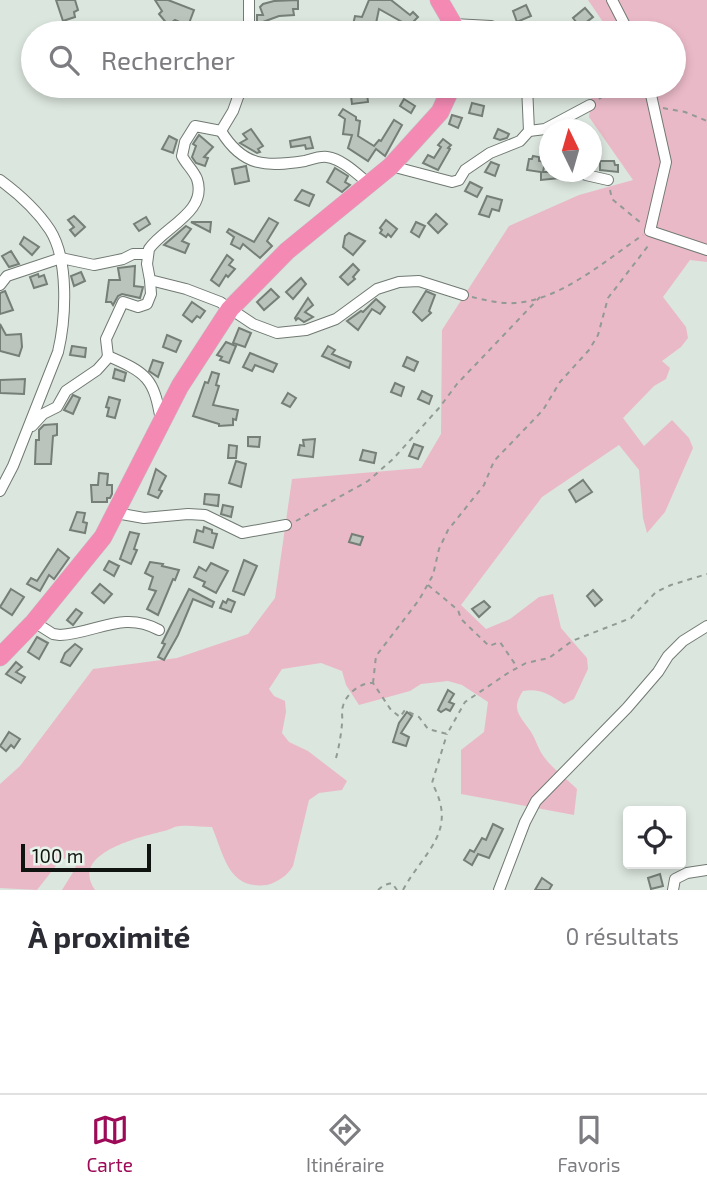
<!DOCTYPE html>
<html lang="fr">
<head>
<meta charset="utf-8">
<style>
  body { margin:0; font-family:"Exo 2",sans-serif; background:#f7f7f7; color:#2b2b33 }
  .controls { position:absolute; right:21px; bottom:21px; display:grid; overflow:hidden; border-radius:7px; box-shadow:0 4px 10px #0003 }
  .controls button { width:63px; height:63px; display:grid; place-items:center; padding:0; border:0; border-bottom:2px solid #e1e1e2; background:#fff; color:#2b2b33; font:35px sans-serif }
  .compass { position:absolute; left:539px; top:119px; width:63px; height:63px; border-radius:50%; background:#fff; box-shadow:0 4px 10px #0003; rotate:355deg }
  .scale { position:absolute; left:21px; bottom:18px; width:130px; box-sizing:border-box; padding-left:7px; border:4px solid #101411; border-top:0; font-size:19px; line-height:24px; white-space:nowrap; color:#101411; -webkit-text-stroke:5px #e8f3eb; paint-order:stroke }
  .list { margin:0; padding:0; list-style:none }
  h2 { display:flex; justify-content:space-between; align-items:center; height:91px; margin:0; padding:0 28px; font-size:30px }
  h2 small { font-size:23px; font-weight:400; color:#7c7c81 }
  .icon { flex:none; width:38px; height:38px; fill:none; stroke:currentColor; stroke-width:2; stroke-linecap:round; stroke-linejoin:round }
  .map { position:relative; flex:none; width:707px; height:890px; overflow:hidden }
  .search { position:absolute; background:#fff; box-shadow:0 4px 10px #0003; left:21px; right:21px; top:21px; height:77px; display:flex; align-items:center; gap:18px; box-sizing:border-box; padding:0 24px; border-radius:38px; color:#7c7c81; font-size:26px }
  .sheet { height:203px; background:#fff }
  nav { display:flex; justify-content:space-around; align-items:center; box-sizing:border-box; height:98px; border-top:2px solid #e1e1e2; background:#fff; font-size:19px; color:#7c7c81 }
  nav a { display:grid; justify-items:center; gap:4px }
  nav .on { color:#9d0a57 }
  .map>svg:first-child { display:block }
</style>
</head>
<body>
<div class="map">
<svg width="707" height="890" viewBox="0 0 707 890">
  <rect width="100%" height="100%" fill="#dbe6de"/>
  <path fill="#eab9c8" d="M588,0H707V262L690,260L663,297L686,327L688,338L681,347L662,361L670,368L666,379L654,386L623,418L644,446L672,420L689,438L693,448L665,512L647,533L643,518L639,470L619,445L542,497L461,605L486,629L510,619L539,597L553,594L561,628L587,658L588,669L574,699L564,704C550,695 540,688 523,691C511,709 519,715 529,729C535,737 537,746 542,754C550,767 566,778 577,789L574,815L461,794V750L484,732L488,702L462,685L448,681L421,684L410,691L359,705L346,685L342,671L321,663L282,669L269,689L274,696L285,701L286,712L282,733L289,742L308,751L347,781L342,790L319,793L309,800L293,866C288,875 278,882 267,885C228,890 224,855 212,827C202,827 190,825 180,826C174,826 170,830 164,831C140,837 69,853 95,890H62L75,869L78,858L68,857L59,862L37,890L0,888V784L20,766L93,669L177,658L248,634L275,598L292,479L421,468L441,434L442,330L509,226L579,195L633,180L589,117L593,86H674V33H601L603,22Z"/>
  <g fill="#bac4bc" stroke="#757e77" stroke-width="2">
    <polygon points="56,0 75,0 78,10 74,12 75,17 63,21"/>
    <polygon points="155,0 168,0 194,10 188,26 175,20 168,25 159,14 162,11"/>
    <polygon points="298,0 298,9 293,9 294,15 279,16 260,23 260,27 257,27 257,15 263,15 260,7 263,4 274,1"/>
    <polygon points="369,0 391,0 410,15 413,12 418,17 411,24 418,33 401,33 396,28 402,22 379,9 374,33 351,33 355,16 362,17"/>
    <polygon points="526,5 531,16 517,22 513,11"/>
    <polygon points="585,8 593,17 580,27 573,18"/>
    <polygon points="361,86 362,90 364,90 365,94 367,94 368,102 352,104 350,88"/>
    <polygon points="401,86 415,86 414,93 400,93"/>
    <polygon points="556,86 569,86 570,94 557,95"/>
    <polygon points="404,99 415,106 411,113 400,106"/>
    <polygon points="472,103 484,106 482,116 469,113"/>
    <polygon points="343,109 356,117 356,120 360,121 358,136 374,146 379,140 381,141 394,120 402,125 385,156 376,149 368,161 348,148 352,135 343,134 345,119 339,115"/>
    <polygon points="452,115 462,118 458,128 449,124"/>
    <polygon points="251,129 263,146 258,149 260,152 257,153 240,143 247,139 243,134"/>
    <polygon points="498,129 509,134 507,138 500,140 494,138"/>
    <polygon points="199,135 213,147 204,157 208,158 205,166 196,163 192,157 196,146 193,144"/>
    <polygon points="169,136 177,140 173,153 162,149"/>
    <polygon points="310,137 313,148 306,149 305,145 291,147 290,141"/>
    <polygon points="443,139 451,145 448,148 450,149 438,170 423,163 428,155 434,158 441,147 438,145"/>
    <polygon points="533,156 539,157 539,161 545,162 543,172 573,172 570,181 560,178 541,180 541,172 527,170 529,159 532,159"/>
    <polygon points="600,161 614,161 615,165 618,165 618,172 600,170"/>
    <polygon points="491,162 499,165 495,176 485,172"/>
    <polygon points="246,166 249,181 235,184 232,169"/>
    <polygon points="335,168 348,176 345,182 350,185 342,192 327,182"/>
    <polygon points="470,182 482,188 477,197 465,191"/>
    <polygon points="302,190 314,195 309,206 295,200"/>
    <polygon points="487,196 502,200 499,211 492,209 489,217 479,214"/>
    <polygon points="436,214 447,224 438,233 428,223"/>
    <polygon points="74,216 85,227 75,236 70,230 74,227 68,220"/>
    <polygon points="146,217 150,224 139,231 134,224"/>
    <polygon points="269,218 278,223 267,241 272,246 260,258 243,244 240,249 231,244 234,237 227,232 229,229 254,242"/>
    <polygon points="386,220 397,229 391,237 388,234 386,237 380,233 382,230 380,228"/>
    <polygon points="191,222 211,222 210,232"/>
    <polygon points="416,222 425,226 419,237 411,232"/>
    <polygon points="186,226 191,229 182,241 189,244 185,253 164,245"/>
    <polygon points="349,233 365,241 353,255 343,247 345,236"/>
    <polygon points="24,237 39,247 32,255 20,244"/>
    <polygon points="11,251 19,264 9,267 2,256"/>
    <polygon points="227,255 233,260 229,265 235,269 228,277 226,275 219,286 211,280"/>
    <polygon points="353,264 359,270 353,277 355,279 348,285 340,277"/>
    <polygon points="135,266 134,286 143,287 140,298 122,294 118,296 113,305 111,302 106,302 109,280 120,280 118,268"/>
    <polygon points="81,272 85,281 74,286 71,276"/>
    <polygon points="38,274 39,277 44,275 47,284 34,288 30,277"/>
    <polygon points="301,278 306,284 293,299 286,292"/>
    <polygon points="271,289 279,297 264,310 257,302"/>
    <polygon points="5,291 13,310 0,314 0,293"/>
    <polygon points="426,291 435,295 429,311 431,313 422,321 413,312"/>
    <polygon points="308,298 313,305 305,312 313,317 304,322 298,318 296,320 295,318"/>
    <polygon points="376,299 385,307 380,314 372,309 358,330 347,321 361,311 363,312"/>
    <polygon points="192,302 205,311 200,318 197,316 192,322 183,315"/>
    <polygon points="0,324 6,335 21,334 22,347 19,356 0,351"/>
    <polygon points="239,328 251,333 245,347 233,343"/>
    <polygon points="167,335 181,341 176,352 163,347"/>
    <polygon points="226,342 236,346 229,363 220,360 222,357 217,355"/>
    <polygon points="72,346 86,348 85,357 70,355"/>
    <polygon points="328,346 335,350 332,354 351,362 349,368 322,356"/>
    <polygon points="250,353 277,364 273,372 255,365 252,371 243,367"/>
    <polygon points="407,357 418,362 414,371 403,366"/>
    <polygon points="153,360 163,363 158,377 149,371"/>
    <polygon points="115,369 126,373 124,381 113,378"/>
    <polygon points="212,372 219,374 216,385 219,386 213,405 238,410 236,420 233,419 233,425 219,426 219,424 193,416 205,382 208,383"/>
    <polygon points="25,379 24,394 0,393 0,380"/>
    <polygon points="395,383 404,387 401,396 391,392"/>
    <polygon points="422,391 432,396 429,404 418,399"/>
    <polygon points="288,393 296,398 290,407 282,403"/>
    <polygon points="73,395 80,398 73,414 64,410"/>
    <polygon points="109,397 120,400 115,418 107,416 109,408 106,407"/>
    <polygon points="57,424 57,435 53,436 51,464 35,464 36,440 39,440 39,430 44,425"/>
    <polygon points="248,437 260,437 259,447 248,446"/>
    <polygon points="315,439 313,457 298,455 300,445 304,446 303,440"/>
    <polygon points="414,444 423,447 418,459 409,456"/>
    <polygon points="229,445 237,446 236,458 228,458"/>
    <polygon points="363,450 376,453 374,463 360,460"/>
    <polygon points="236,461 246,464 241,487 229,483"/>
    <polygon points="156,469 166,476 159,490 162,491 158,498 148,494"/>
    <polygon points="99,473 108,474 107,485 112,485 112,494 110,498 107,498 107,502 92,502 91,485 98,485"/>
    <polygon points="583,480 592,492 576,502 569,490"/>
    <polygon points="205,494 219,495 218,506 204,504"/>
    <polygon points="223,505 233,507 231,517 221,514"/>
    <polygon points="77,512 85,513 83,522 87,523 85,533 70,530"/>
    <polygon points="204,527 212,530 212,533 217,534 213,548 194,542 197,530 203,532"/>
    <polygon points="130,532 139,534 134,549 137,550 131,564 120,559"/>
    <polygon points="352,534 363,537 360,545 349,542"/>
    <polygon points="58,549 69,558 54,579 49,575 40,591 27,584 31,578 37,581"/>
    <polygon points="244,560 257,566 244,595 233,591"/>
    <polygon points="109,561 119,566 114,576 104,570"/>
    <polygon points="150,562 163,564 162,566 179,570 175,580 173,579 158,615 147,609 156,591 149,589 153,577 145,573"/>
    <polygon points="211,563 228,571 216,593 203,586 205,582 194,577 199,567 206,571"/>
    <polygon points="100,584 112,594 104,603 92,593"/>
    <polygon points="11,589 24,597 12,615 0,607"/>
    <polygon points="189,589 214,602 212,607 193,599 178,635 164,660 158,657 165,644 162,643"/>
    <polygon points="593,590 602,600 595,606 587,596"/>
    <polygon points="228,599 235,602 231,612 220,608 223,601 226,603"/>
    <polygon points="484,601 490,607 479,617 472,609"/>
    <polygon points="76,609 82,613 73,625 67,620"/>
    <polygon points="37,637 48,643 39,659 28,652"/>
    <polygon points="75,644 82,649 70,666 61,662 65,653"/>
    <polygon points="16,662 22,667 16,672 25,677 21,683 6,674"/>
    <polygon points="448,690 454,694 449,702 454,704 450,711 446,709 441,712 438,710"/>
    <polygon points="407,712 412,716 401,733 409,737 406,746 393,742 399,723"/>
    <polygon points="9,732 20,739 14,748 11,745 6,751 0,746"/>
    <polygon points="493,824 503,829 489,858 478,854 472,865 464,860 470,850 474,852 482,838 486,840"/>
    <polygon points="660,874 663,886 651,889 648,878"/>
    <polygon points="542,878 552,885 549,890 535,890"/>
  </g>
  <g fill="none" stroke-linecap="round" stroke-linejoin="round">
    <defs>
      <g id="minor">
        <polyline points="249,0 249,33"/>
        <polyline points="612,0 629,33"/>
        <polyline points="453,24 491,26 507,33"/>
        <path d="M242,86L233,111L221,131L195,126L185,142L182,156C186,164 194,171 197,179C208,212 164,227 149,249L147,264L150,280L186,289L220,302L253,324L277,333L306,330L336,319L377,289L399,282L419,281L463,295"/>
        <polyline points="527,86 529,131"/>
        <polyline points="649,86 666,162 650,231 707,250"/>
        <path d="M221,131C243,167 266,167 305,161C312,159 320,156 327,157C342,159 356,173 368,183"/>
        <polyline points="391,166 452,182 459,180 465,170 490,153 520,141 529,131 545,129 590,105"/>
        <polyline points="583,172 586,175 608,180"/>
        <path d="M0,180C19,194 37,210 50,230C69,260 66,318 58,352L13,466L0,491"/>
        <polyline points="0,285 7,276 61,258 94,265 123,259 133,254 148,254"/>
        <path d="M108,356C147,373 154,378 161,421"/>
        <polyline points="32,426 43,414 57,407 66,391 97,370 106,360 108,356 106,339 123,302 138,307 147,304 151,294 150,280"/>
        <polyline points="116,513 144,518 188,514 205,515 242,533 286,525"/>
        <path d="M34,622L53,634L60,635C97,633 123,610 159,630"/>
        <polyline points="499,890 525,822 536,801 627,708 658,672 668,656 683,641 707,626"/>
        <polyline points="673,890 675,879 687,873 707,870"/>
      </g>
      <g id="trunk">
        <polyline points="439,0 453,24 454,33"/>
        <polyline points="0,657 34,622 103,537 180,386 230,309 287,251 391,166 440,112 452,86"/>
      </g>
    </defs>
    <use href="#minor" stroke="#707972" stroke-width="12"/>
    <use href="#trunk" stroke="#c1c2c1" stroke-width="19"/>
    <g stroke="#929a94" stroke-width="2" stroke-dasharray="5 5" stroke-linecap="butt">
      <polyline points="599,99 617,86"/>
      <polyline points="663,108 685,112 707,121"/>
      <polyline points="610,190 612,199 641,223"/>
      <path d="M472,297C485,300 501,304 515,303C561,300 606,260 643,235"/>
      <polyline points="296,521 368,481 393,459 439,408 457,384 540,297"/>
      <polyline points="428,585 458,610 461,619 489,646 500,642 517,667"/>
      <polyline points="373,683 376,656 419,600 433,575 439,549 448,530 484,485 494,461 543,410 560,382 589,350 598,335 608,298 648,246 648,242"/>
      <path d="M336,758C339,747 341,735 342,724C343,718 341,712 343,706C346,694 361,682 373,683L391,710L400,717L405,710L419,717L428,729L447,734L465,702L508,673L526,663L549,658L572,641L631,618L656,592L671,585L707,574"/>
      <polyline points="378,890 384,885 392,883 397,890"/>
      <path d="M403,890C424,851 459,832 432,783L447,734"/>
    </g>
    <use href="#minor" stroke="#fff" stroke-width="10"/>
    <use href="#trunk" stroke="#f48ab4" stroke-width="18"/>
  </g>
</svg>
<div class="controls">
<button><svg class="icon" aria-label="locate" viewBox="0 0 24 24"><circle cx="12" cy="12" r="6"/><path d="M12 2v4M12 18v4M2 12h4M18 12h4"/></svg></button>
</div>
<svg class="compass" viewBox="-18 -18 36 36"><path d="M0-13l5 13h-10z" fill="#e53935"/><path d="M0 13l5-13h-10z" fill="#7c7c81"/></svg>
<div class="scale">100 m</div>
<div class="search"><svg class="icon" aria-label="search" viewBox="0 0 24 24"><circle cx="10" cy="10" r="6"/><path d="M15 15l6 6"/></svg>Rechercher</div>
</div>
<section class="sheet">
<h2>À proximité<small>0 résultats</small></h2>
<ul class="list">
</ul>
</section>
<nav>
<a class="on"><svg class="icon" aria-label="map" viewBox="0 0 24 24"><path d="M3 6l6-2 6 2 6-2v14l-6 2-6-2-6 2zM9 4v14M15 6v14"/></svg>Carte</a>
<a><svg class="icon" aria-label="directions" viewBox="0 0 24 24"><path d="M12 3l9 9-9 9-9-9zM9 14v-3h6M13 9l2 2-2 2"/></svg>Itinéraire</a>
<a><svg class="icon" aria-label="saved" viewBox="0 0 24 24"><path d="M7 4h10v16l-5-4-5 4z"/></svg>Favoris</a>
</nav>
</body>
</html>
